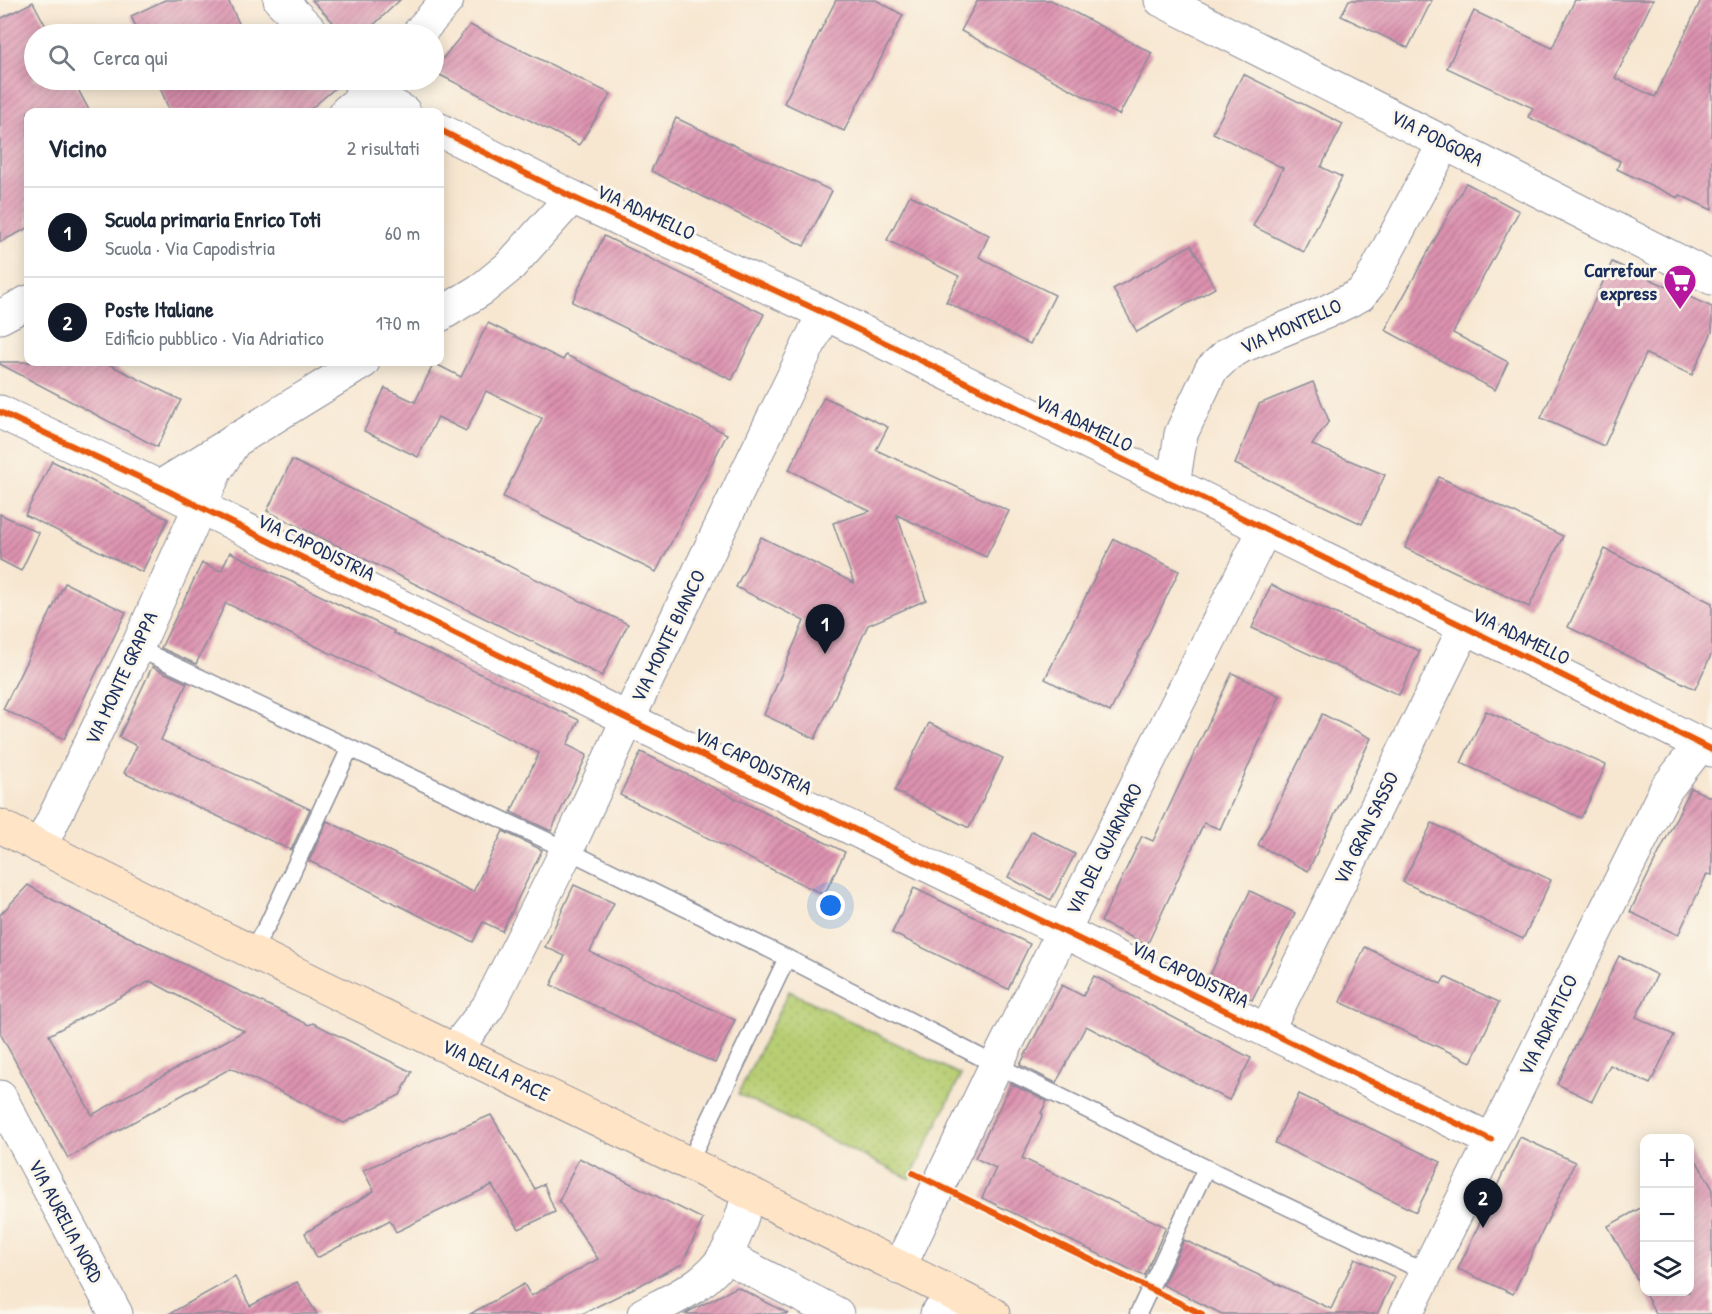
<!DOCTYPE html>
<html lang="it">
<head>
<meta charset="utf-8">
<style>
  body { margin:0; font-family:"Patrick Hand",sans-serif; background:#f2f2f3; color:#1f2937 }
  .controls { position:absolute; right:18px; bottom:18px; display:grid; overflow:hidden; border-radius:12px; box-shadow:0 3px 15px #0003 }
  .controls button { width:54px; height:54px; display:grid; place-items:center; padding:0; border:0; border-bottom:2px solid #e0e1e3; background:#fff; color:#1f2937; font:30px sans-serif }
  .you { position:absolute; left:831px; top:906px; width:21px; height:21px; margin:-15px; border:4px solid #fff; border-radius:50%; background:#1a73e8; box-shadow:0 0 0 9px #1a73e833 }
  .badge { display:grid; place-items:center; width:39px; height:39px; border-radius:50%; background:#111827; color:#fff; font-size:20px; font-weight:700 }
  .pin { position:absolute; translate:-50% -50px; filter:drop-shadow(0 2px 3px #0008) }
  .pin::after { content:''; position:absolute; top:32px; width:21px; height:18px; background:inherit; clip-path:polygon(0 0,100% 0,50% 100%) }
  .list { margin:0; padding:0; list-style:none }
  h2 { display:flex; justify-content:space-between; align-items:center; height:78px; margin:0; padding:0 24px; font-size:26px }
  h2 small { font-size:20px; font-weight:400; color:#747a83 }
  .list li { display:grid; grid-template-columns:39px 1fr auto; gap:18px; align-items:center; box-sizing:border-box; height:90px; padding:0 24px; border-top:2px solid #e0e1e3 }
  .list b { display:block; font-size:22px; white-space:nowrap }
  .list p { margin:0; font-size:20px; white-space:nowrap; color:#747a83 }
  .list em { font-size:20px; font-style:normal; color:#747a83 }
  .icon { flex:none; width:33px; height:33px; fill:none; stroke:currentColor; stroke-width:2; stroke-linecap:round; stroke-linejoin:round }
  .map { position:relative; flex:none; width:1712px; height:1314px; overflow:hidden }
  .search { position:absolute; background:#fff; box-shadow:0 3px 15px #0003; left:24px; top:24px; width:420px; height:66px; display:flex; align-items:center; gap:15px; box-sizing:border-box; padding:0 21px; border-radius:33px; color:#747a83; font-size:22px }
  .panel { position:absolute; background:#fff; box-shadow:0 3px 15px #0003; left:24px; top:108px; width:420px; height:258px; border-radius:12px }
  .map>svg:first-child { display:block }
</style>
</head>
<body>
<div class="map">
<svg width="1712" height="1314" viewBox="0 0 1712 1314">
  <defs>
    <pattern id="green-dots" width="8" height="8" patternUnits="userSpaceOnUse" patternTransform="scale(1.5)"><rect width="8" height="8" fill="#b8ce73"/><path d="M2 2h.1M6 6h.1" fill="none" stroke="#9eb166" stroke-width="1.8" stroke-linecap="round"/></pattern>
    <pattern id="building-hatch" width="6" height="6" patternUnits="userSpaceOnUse" patternTransform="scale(1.5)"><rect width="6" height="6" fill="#dd92af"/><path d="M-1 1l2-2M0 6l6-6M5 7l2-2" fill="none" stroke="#b27892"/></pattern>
  </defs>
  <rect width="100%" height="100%" fill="#fbf7ec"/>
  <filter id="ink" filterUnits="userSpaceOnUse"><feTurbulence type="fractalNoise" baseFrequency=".0167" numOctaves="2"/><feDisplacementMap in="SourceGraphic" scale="12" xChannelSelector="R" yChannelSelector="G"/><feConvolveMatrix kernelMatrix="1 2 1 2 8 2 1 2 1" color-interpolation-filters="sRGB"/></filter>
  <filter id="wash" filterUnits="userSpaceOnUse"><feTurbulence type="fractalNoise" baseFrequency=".008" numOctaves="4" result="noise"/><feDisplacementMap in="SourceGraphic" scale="24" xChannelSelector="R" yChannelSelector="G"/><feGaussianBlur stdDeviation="1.35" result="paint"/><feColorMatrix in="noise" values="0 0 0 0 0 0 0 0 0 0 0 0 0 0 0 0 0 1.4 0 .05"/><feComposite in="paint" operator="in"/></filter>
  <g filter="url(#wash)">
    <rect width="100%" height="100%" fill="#f7e7d1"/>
    <polygon fill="url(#green-dots)" stroke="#6a7e68" stroke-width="1.5" points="789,991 961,1075 910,1179 738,1094"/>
    <g id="blocks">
      <g fill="url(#building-hatch)" fill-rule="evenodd">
        <polygon points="165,0 228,0 244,34 139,34 131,16"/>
        <polygon points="312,0 400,0 364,34 344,34"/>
        <polygon points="836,0 876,0 903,15 844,131 784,103"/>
        <polygon points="978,0 1051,0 1152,53 1119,115 961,31"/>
        <polygon points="1349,0 1432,0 1408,48 1341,16"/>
        <polygon points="1575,0 1653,0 1615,78 1655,97 1701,0 1712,0 1712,210 1680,195 1678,198 1617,169 1620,161 1528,117 1533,108 1447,68 1474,11 1552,48"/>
        <polygon points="33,2 50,34 34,34 34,80 73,80 90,112 28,112 28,228 0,242 0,19"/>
        <polygon points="470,25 611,94 579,145 434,72 434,69"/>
        <polygon points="1243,74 1343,124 1321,167 1342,177 1304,252 1253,226 1283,168 1213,133"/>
        <polygon points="157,80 340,80 340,84 307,112 170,112"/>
        <polygon points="676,118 832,191 804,246 651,171"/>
        <polygon points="1466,183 1519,211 1453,333 1508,362 1495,390 1385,330"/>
        <polygon points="910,195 989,235 979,257 1055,295 1030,344 946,302 959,276 887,240"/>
        <polygon points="604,236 764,314 732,380 572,302"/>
        <polygon points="1191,245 1215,288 1137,332 1113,289"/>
        <polygon points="1612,262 1712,307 1712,332 1692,375 1646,354 1604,446 1541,418"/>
        <polygon points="488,323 563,360 566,355 727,434 656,572 503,497 542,418 486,391 466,431 438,417 418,457 364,431 385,388 415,402 434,363 461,377"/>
        <polygon points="0,362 104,362 181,400 157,447 0,364"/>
        <polygon points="1313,382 1329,421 1312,445 1385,475 1362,524 1235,464 1259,404"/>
        <polygon points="824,397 888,427 876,450 1009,511 986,557 897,515 926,600 868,625 815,739 764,715 804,621 736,587 761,537 854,583 833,523 870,511 789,470"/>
        <polygon points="292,460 628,624 602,676 267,511"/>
        <polygon points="52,461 168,519 142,572 25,515"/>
        <polygon points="1439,477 1563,536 1529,607 1405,548"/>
        <polygon points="0,514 39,533 21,571 0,560"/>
        <polygon points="1114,539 1179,571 1110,712 1045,679"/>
        <polygon points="1605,549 1712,603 1712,653 1695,689 1568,627"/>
        <polygon points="230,552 394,631 393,633 579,720 567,745 587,755 551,831 511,812 539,753 226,603 196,664 161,648 202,563 221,571"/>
        <polygon points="65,583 126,612 64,739 3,709"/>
        <polygon points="1271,585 1420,651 1399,695 1252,628"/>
        <polygon points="152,667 187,683 161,740 310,809 291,850 124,773 137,746 119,737"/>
        <polygon points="1232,673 1280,696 1220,829 1204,823 1147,945 1101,922 1142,836 1153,841"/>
        <polygon points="1486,711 1606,765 1581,818 1461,763"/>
        <polygon points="1322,714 1371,738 1308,871 1258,845"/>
        <polygon points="929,723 1003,758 969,828 895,791"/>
        <polygon points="641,752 845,852 824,895 620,795"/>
        <polygon points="1691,788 1712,798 1712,875 1707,874 1678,935 1630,912"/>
        <polygon points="327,821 473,892 503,831 542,850 502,931 483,922 473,942 309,861"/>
        <polygon points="1432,823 1551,880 1523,939 1403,882"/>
        <polygon points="1032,831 1075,854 1051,900 1008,877"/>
        <path d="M28,885L55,901L309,1025L313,1023L412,1072L400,1095L344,1123L231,1068L68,1158L0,1033V915ZM150,981L244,1031L92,1115L49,1035Z"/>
        <polygon points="574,885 614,903 590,952 735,1020 715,1063 551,985 565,956 545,947"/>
        <polygon points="914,888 1030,944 1008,989 892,933"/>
        <polygon points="1250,891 1295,913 1252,1000 1209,977"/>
        <polygon points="1365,947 1441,984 1445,977 1499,1002 1471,1062 1340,1002"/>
        <polygon points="1619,956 1657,975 1636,1017 1674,1035 1650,1084 1610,1065 1592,1101 1557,1084"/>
        <polygon points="1094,976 1251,1058 1229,1100 1086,1026 1056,1083 1020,1065 1062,985 1083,996"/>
        <polygon points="1011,1084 1047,1101 1041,1113 1043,1114 1022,1158 1166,1227 1144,1276 982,1198 996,1168 975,1158"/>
        <polygon points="1299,1094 1441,1162 1416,1212 1275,1143"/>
        <polygon points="491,1115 535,1189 544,1184 555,1212 519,1229 492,1185 396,1232 390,1220 317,1258 305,1233 374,1191 363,1170"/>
        <polygon points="1520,1137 1575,1162 1513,1294 1458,1269"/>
        <polygon points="1689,1148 1712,1188 1712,1314 1656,1314 1608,1226 1644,1206 1644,1292 1689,1292"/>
        <polygon points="579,1158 703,1219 682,1264 582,1314 470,1314 524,1284 531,1296 598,1259 559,1201"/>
        <polygon points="1184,1240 1331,1309 1355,1258 1395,1277 1377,1314 1222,1314 1163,1285"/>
        <polygon points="235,1277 250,1306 297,1282 317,1314 169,1314"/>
        <polygon points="737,1287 789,1314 685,1314 690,1311"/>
      </g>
    </g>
  </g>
  <g filter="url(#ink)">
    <use href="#blocks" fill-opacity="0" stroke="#898b98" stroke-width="1.5"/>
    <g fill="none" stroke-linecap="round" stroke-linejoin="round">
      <defs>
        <g id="service">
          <polyline points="137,648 567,850 787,958 996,1065 1206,1168 1427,1273"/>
          <polyline points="251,951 268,924 349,750"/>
          <polyline points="689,1163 787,958"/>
          <polyline points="1138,1314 1206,1168"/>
        </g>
        <g id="minor">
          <polyline points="280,0 314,34"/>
          <polyline points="1161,0 1712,278"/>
          <polyline points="418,34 447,0"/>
          <polyline points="358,80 370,92 404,112"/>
          <polyline points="346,112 370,92 381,80"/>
          <polyline points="440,130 572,197 824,313 1465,627 1712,750"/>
          <polyline points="440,315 482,289 509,267 572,197"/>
          <polyline points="0,317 28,302"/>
          <polyline points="0,412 160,487 628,719 1491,1140"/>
          <polyline points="1173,485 1181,434 1211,370 1228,354 1242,346 1326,312 1360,295 1370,283 1445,142"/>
          <polyline points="160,487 363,362"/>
          <polyline points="40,847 137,648 216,470 236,439"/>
          <polyline points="1267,1030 1465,627"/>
          <polyline points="455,1050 488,1007 567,850 628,719 824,313"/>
          <polyline points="725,1256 837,1314"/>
          <polyline points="899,1268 996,1065 1265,529"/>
          <path d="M644,1314C673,1299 709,1284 726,1254C737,1235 743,1214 749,1193"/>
          <polyline points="937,1314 963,1299"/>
          <polyline points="1406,1314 1666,789 1701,744"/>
        </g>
        <polyline id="tertiary" points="0,1097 116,1314"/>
        <path id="secondary" d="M0,826C328,994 664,1147 993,1314"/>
      </defs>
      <use href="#service" stroke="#898b98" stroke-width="19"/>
      <use href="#minor" stroke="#898b98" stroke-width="35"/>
      <use href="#tertiary" stroke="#898b98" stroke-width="35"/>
      <use href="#secondary" stroke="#898b98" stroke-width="35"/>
      <use href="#service" stroke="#fff" stroke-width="16"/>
      <use href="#minor" stroke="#fff" stroke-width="33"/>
      <use href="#tertiary" stroke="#fff" stroke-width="33"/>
      <use href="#secondary" stroke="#ffe4c6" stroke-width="33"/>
      <defs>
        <g id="cycleway">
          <polyline points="440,130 572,197 824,313 1465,627 1712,750"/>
          <polyline points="0,412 160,487 628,719 1491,1140"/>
          <polyline points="913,1173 1202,1314"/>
        </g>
      </defs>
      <use href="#cycleway" stroke="#fbf7ec" stroke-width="10"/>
      <use href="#cycleway" stroke="#e8590c" stroke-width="6"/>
    </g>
  </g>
  <defs>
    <symbol id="supermarket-pin" viewBox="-11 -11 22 30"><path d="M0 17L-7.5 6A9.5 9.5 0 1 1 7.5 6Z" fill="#b5179e" stroke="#fbf7ec"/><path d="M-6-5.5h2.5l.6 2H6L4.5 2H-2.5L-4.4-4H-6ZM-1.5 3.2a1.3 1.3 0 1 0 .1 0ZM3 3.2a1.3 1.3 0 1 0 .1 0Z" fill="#fff"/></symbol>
  </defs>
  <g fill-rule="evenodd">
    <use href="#supermarket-pin" x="1661" y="262" width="38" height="52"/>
  </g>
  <g text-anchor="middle" stroke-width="6" stroke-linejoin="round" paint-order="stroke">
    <g font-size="20" fill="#1b2f5e" stroke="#fbf7ec">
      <text transform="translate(1437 138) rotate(27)" y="7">VIA PODGORA</text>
      <text transform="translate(646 212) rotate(25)" y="7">VIA ADAMELLO</text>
      <text transform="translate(1291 326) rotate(-24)" y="7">VIA MONTELLO</text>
      <text transform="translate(1084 423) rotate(26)" y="7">VIA ADAMELLO</text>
      <text transform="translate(316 547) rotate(26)" y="7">VIA CAPODISTRIA</text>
      <text transform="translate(668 636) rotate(-64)" y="7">VIA MONTE BIANCO</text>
      <text transform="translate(1521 636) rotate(26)" y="7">VIA ADAMELLO</text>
      <text transform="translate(121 678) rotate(-65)" y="7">VIA MONTE GRAPPA</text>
      <text transform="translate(753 761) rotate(26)" y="7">VIA CAPODISTRIA</text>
      <text transform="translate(1366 828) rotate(-64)" y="7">VIA GRAN SASSO</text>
      <text transform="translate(1104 849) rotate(-63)" y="7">VIA DEL QUARNARO</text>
      <text transform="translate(1190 974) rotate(26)" y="7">VIA CAPODISTRIA</text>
      <text transform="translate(1548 1025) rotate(-64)" y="7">VIA ADRIATICO</text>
      <text transform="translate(496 1070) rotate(26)" y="7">VIA DELLA PACE</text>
      <text transform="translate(66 1221) rotate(62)" y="7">VIA AURELIA NORD</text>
    </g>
    <g font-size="20" font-weight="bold" fill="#1b2f5e" stroke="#fbf7ec" text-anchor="end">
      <text x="1657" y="277">Carrefour<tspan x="1657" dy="23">express</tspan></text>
    </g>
  </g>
</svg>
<div class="controls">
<button>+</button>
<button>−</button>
<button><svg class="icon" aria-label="layers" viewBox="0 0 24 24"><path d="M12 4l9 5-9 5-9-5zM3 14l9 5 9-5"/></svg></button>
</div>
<div class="you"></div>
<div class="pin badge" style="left:825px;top:654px">1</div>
<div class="pin badge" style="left:1483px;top:1228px">2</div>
<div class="search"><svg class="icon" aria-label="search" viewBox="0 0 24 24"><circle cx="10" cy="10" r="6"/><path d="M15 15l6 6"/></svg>Cerca qui</div>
<section class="panel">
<h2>Vicino<small>2 risultati</small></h2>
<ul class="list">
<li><span class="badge">1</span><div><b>Scuola primaria Enrico Toti</b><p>Scuola · Via Capodistria</p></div><em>60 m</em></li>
<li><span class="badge">2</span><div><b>Poste Italiane</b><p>Edificio pubblico · Via Adriatico</p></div><em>170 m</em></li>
</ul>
</section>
</div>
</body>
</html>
